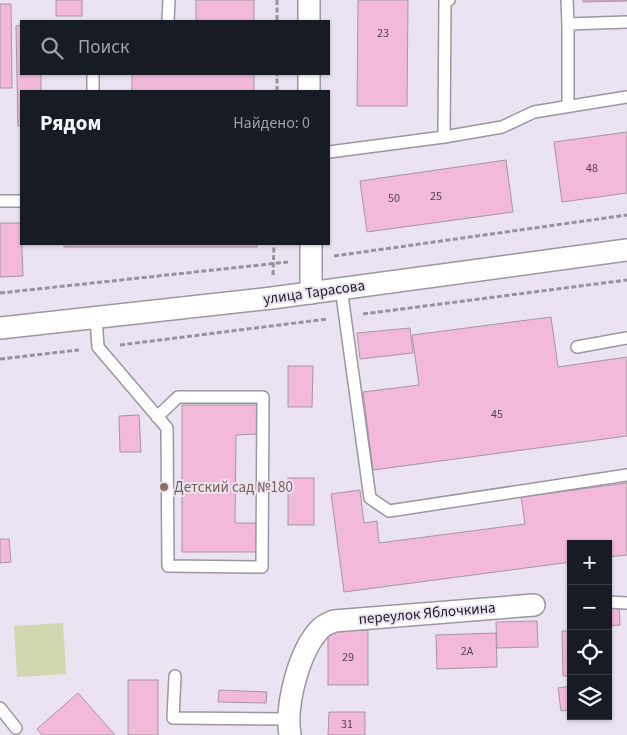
<!DOCTYPE html>
<html lang="ru">
<head>
<meta charset="utf-8">
<style>
  body { margin:0; font-family:"Source Sans 3",sans-serif; background:#20242c; color:#f1f3f6 }
  .controls { position:absolute; right:15px; bottom:15px; display:grid; overflow:hidden; border-radius:0px; box-shadow:0 1px 4px #0004 }
  .controls button { width:45px; height:45px; display:grid; place-items:center; padding:0; border:0; border-bottom:1px solid #363941; background:#171b24; color:#f1f3f6; font:25px sans-serif }
  .list { margin:0; padding:0; list-style:none }
  h2 { display:flex; justify-content:space-between; align-items:center; height:65px; margin:0; padding:0 20px; font-size:21px }
  h2 small { font-size:16px; font-weight:400; color:#9ea1a6 }
  .icon { flex:none; width:28px; height:28px; fill:none; stroke:currentColor; stroke-width:2; stroke-linecap:round; stroke-linejoin:round }
  .map { position:relative; flex:none; width:627px; height:735px; overflow:hidden }
  .search { position:absolute; background:#171b24; box-shadow:0 1px 4px #0004; left:20px; top:20px; width:310px; height:55px; display:flex; align-items:center; gap:12px; box-sizing:border-box; padding:0 18px; border-radius:0px; color:#9ea1a6; font-size:19px }
  .panel { position:absolute; background:#171b24; box-shadow:0 1px 4px #0004; left:20px; top:90px; width:310px; height:155px; border-radius:0px }
  .map>svg:first-child { display:block }
</style>
</head>
<body>
<div class="map">
<svg width="627" height="735" viewBox="0 0 627 735">
  <rect width="100%" height="100%" fill="#ebe3f2"/>
  <polygon fill="#d1d7af" points="63,623 66,674 17,677 14,626"/>
  <g fill="#f2b9db" stroke="#a6979f">
    <rect x="56" y="0" width="26" height="16"/>
    <rect x="196" y="0" width="58" height="21"/>
    <polygon points="358,0 408,0 407,106 357,106"/>
    <polygon points="583,0 627,0 627,1 583,2"/>
    <polygon points="0,4 11,4 12,88 0,88"/>
    <polygon points="21,25 21,74 41,74 41,91 21,91 21,126 18,126 16,26"/>
    <rect x="132" y="74" width="122" height="17"/>
    <polygon points="627,132 627,193 562,202 554,142"/>
    <polygon points="506,160 513,212 367,232 360,181"/>
    <polygon points="0,223 21,223 23,276 0,277"/>
    <rect x="64" y="244" width="193" height="3"/>
    <polygon points="551,317 558,367 627,357 627,436 373,470 363,392 419,385 412,335"/>
    <polygon points="410,328 413,353 360,359 357,333"/>
    <polygon points="288,366 313,366 312,407 288,407"/>
    <polygon points="182,405 257,405 257,434 236,435 235,523 256,523 256,552 182,552"/>
    <polygon points="139,415 141,452 120,452 119,416"/>
    <rect x="288" y="478" width="26" height="47"/>
    <polygon points="627,483 627,555 608,557 608,544 571,544 571,562 344,592 331,494 360,490 364,523 377,521 379,543 525,524 521,497"/>
    <polygon points="0,539 9,539 11,562 0,563"/>
    <polygon points="608,605 619,605 620,625 608,626"/>
    <polygon points="537,621 538,647 497,648 496,622"/>
    <rect x="328" y="630" width="40" height="55"/>
    <polygon points="562,631 571,631 571,676 563,676"/>
    <polygon points="496,633 497,667 437,669 436,635"/>
    <rect x="128" y="680" width="30" height="55"/>
    <polygon points="571,686 571,710 561,711 558,688"/>
    <polygon points="219,690 267,692 266,703 218,702"/>
    <polygon points="78,693 115,735 42,735 37,729"/>
    <polygon points="329,712 365,712 365,735 328,735"/>
  </g>
  <g fill="none" stroke-linecap="round" stroke-linejoin="round">
    <defs>
      <g id="service">
        <polyline points="567,0 568,24"/>
        <polyline points="168,21 169,0"/>
        <polyline points="93,74 93,91"/>
        <polyline points="568,105 568,24 627,22"/>
        <polyline points="444,137 445,0 449,0"/>
        <polyline points="329,152 444,137 502,127 534,112 627,97"/>
        <polyline points="0,201 21,201"/>
        <polyline points="341,288 370,498 389,511 627,475"/>
        <polyline points="96,318 98,347 167,428 168,566 262,567 263,397 178,397 157,417"/>
        <polyline points="577,347 627,338"/>
        <polyline points="608,602 627,603"/>
        <polyline points="175,676 173,718 287,719"/>
        <polyline points="0,708 16,728"/>
      </g>
      <g id="minor">
        <polyline points="309,0 309,21"/>
        <polyline points="309,74 309,91"/>
        <polyline points="311,244 311,293"/>
        <polyline points="0,328 272,298 627,250"/>
        <path d="M290,735C285,705 299,650 321,628C324,625 330,623 334,621L534,605"/>
      </g>
    </defs>
    <use href="#service" stroke="#9c95a3" stroke-width="14"/>
    <use href="#minor" stroke="#9c95a3" stroke-width="24"/>
    <g stroke="#98929d" stroke-width="3" stroke-dasharray="5 2.5" stroke-linecap="butt">
      <polyline points="277,0 277,21"/>
      <polyline points="277,91 277,74"/>
      <polyline points="334,256 627,215"/>
      <polyline points="273,275 274,244"/>
      <polyline points="0,293 288,262"/>
      <polyline points="363,314 627,280"/>
      <polyline points="120,345 327,319"/>
      <polyline points="0,359 79,350"/>
    </g>
    <use href="#service" stroke="#fff" stroke-width="11"/>
    <use href="#minor" stroke="#fff" stroke-width="21"/>
  </g>
  <circle fill="#8d6e63" stroke="#ebe3f2" stroke-width="2" cx="164" cy="487" r="5"/>
  <g text-anchor="middle" stroke-width="4" stroke-linejoin="round" paint-order="stroke">
    <g font-size="12" fill="#52424f">
      <text x="383" y="37">23</text>
      <text x="592" y="172">48</text>
      <text x="436" y="200">25</text>
      <text x="394" y="202">50</text>
      <text x="497" y="418">45</text>
      <text x="467" y="655">2А</text>
      <text x="348" y="661">29</text>
      <text x="347" y="728">31</text>
    </g>
    <g font-size="15" fill="#1d1b20" stroke="#ebe3f2">
      <text transform="translate(314 292) rotate(-8)" y="5">улица Тарасова</text>
      <text transform="translate(427 613) rotate(-5)" y="5">переулок Яблочкина</text>
    </g>
    <g font-size="15" fill="#785e54" stroke="#ebe3f2" text-anchor="start">
      <text x="174" y="492">Детский сад №180</text>
    </g>
  </g>
</svg>
<div class="controls">
<button>+</button>
<button>−</button>
<button><svg class="icon" aria-label="locate" viewBox="0 0 24 24"><circle cx="12" cy="12" r="6"/><path d="M12 2v4M12 18v4M2 12h4M18 12h4"/></svg></button>
<button><svg class="icon" aria-label="layers" viewBox="0 0 24 24"><path d="M12 4l9 5-9 5-9-5zM3 14l9 5 9-5"/></svg></button>
</div>
<div class="search"><svg class="icon" aria-label="search" viewBox="0 0 24 24"><circle cx="10" cy="10" r="6"/><path d="M15 15l6 6"/></svg>Поиск</div>
<section class="panel">
<h2>Рядом<small>Найдено: 0</small></h2>
<ul class="list">
</ul>
</section>
</div>
</body>
</html>
